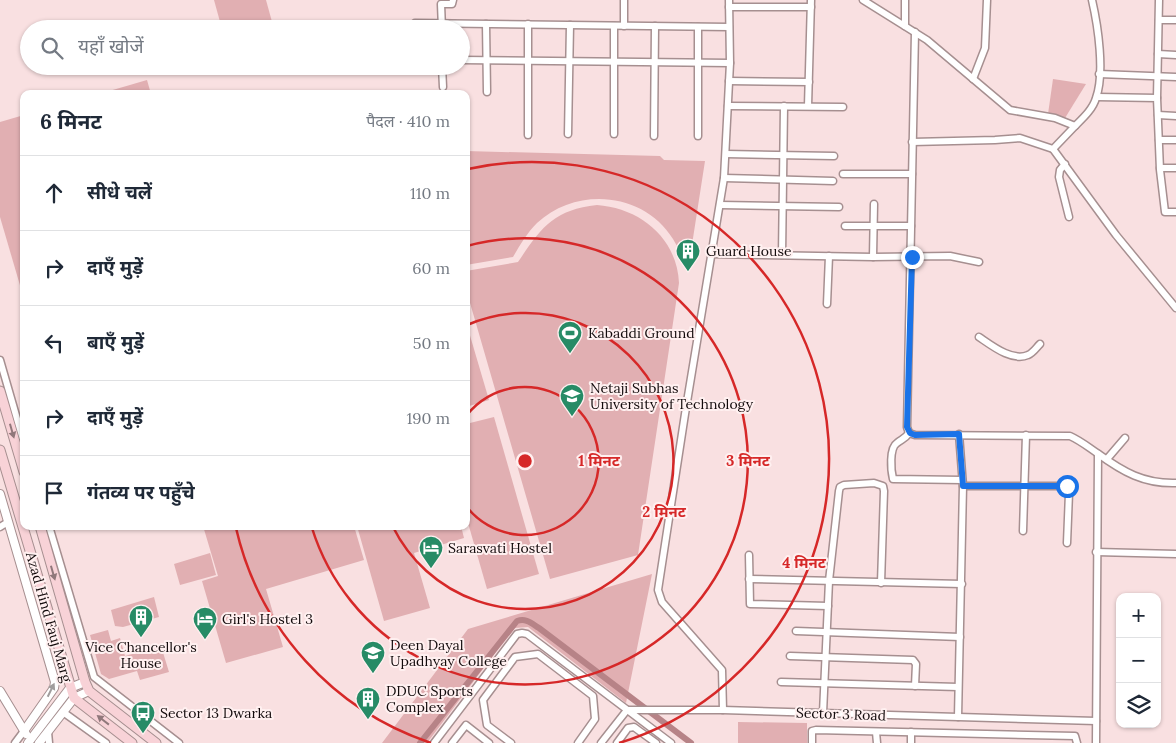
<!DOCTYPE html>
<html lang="hi">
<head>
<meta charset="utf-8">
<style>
  body { margin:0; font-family:Lora,"Noto Sans Devanagari",serif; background:#f2f2f3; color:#1f2937 }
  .controls { position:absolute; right:15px; bottom:15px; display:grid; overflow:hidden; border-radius:10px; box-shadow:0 1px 4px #0004 }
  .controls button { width:45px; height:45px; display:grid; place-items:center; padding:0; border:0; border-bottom:1px solid #e0e1e3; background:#fff; color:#1f2937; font:25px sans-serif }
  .stop { position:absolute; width:15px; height:15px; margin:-11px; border:4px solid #1a73e8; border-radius:50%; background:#fff }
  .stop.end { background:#1a73e8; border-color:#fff; box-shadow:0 1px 5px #0008 }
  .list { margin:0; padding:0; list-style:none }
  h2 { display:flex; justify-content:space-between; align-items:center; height:65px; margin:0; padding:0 20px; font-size:21px }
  h2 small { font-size:16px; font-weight:400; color:#747a83 }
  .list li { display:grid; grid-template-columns:32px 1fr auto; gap:15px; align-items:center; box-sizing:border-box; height:75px; padding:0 20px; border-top:1px solid #e0e1e3 }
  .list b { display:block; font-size:19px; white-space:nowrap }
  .list em { font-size:16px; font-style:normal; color:#747a83 }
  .icon { flex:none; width:28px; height:28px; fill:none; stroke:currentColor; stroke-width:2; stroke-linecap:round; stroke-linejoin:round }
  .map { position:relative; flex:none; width:1176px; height:743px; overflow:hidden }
  .search { position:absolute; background:#fff; box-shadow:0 1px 4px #0004; left:20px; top:20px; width:450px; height:55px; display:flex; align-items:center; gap:12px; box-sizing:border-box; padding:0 18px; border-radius:28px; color:#747a83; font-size:19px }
  .panel { position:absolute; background:#fff; box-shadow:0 1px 4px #0004; left:20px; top:90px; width:450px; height:440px; border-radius:10px }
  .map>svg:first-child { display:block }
</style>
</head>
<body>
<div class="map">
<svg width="1176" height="743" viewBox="0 0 1176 743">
  <rect width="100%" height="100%" fill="#f9e0e1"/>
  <g fill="#e1afb2">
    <polygon points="214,0 266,0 274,29 222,29"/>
    <polygon points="1053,79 1086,84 1065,118 1048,114"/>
    <polygon points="147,80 151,94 99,94"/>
    <polygon points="24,115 24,299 0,217 0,122"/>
    <path d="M466,151L660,156L664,160L705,161L689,264H685C681,255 678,247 673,239C644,192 577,186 537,223C527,233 520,245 513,257L466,265Z"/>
    <path d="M597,205C640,208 677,238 679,283L638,555L550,579L466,289V271L518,262C541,228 553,210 597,205Z"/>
    <polygon points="466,322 489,400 466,407"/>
    <polygon points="494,417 539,574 487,589 466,516 466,424"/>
    <polygon points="203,526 278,526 279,530 294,526 354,526 364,560 266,589 283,647 226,663 202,581 218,576"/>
    <polygon points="357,526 430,526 431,529 441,526 461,526 464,538 414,553 430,608 384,621"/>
    <polygon points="210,553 216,575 180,585 174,564"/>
    <polygon points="652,574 626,703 528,627 514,628 427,743 382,743 468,629"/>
    <polygon points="154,597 159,617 123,627 115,626 111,610"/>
    <polygon points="108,630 111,641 120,638 125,656 161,646 169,672 140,680 137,671 109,679 101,674 90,635"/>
    <polygon points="738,722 807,723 807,743 738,743"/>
  </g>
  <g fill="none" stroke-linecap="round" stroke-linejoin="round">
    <path stroke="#b78387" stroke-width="6" d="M420,743L517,621C526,618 531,623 539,628L691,743"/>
    <defs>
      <g id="minor">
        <polyline points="624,0 624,26"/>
        <path d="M863,0L927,40L1010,110L1055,118L1075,126C1083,118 1093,109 1096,98C1105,73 1098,26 1092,0"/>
        <polyline points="729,7 811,7"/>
        <polyline points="1159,20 1176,20"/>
        <polyline points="415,23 729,27"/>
        <polyline points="486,24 487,92"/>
        <polyline points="528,24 528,135"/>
        <polyline points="905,26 905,0"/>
        <polyline points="442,29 441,4 452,4 453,0"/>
        <polyline points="1158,54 1176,55"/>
        <polyline points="461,60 730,63"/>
        <polyline points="442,66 443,87"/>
        <polyline points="1099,74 1176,77"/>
        <polyline points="973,79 985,48 987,0"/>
        <polyline points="729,81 809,82"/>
        <polyline points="1097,97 1157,98 1160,170 1165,212 1176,212"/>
        <polyline points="1157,98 1159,0"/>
        <polyline points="728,106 843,107"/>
        <polyline points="808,106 811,0"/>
        <polyline points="1158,115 1176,116"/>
        <polyline points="568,134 570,25"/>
        <polyline points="614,134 614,26"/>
        <polyline points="654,136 655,26"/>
        <polyline points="698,136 698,27"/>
        <polyline points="1159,140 1176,140"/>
        <polyline points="912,142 995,140 1020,138 1053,149 1075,126"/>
        <polyline points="1053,149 1116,235 1176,308"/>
        <polyline points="726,154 834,156"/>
        <polyline points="1065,164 1060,170 1059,177 1069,217"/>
        <polyline points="1160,168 1176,168"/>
        <polyline points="843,174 912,174"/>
        <polyline points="724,178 833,181"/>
        <polyline points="720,205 839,207"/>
        <polyline points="845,226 911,226"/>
        <polyline points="711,254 873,257 950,256 979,262"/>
        <polyline points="782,255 784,106"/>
        <polyline points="873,257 874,204"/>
        <polyline points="827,304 829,256"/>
        <path d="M979,337C991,345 1012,362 1028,355C1033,353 1036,348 1040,344"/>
        <polyline points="0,360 24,443"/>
        <polyline points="909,433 907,427 915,32"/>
        <path d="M909,433L915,435L1070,436C1081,441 1088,447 1097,453C1123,472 1144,484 1176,483"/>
        <path d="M909,433C905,439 902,439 897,443C889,448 891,471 893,479L962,480"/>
        <polyline points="1107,459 1125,438"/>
        <polyline points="963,486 1067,486 1069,493 1067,543"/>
        <polyline points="49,526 94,677 179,743"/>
        <polyline points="0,527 8,522"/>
        <polyline points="1023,531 1026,435"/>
        <polyline points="1096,552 1176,554"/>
        <polyline points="749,555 750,604 828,606"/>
        <polyline points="749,579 962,584"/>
        <polyline points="796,631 960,637"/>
        <polyline points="790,656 913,660 916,664 915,686"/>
        <polyline points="781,682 958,687"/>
        <polyline points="723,710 722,670 662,602 658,590 685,414 724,178 730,63 729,0"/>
        <polyline points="63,712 106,743"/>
        <polyline points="823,713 829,581 839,491 840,487 844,485 874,483 883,486 884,491 881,583"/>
        <polyline points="958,717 963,486 959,434"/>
        <polyline points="48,732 49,743"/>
        <polyline points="876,732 877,743"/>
        <polyline points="15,743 24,731"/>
        <polyline points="434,743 517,634 522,633 527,634 671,743"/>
        <polyline points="452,743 466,725 489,743"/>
        <polyline points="511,743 487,725 483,700 515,657 538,654 593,696 595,719 578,743"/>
        <polyline points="601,743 627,710 723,710 1096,721"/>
        <polyline points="617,743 628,728 634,727 638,730 656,743"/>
        <polyline points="812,743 812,731 816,730 1075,736 1077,743"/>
        <polyline points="911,743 911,732"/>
        <polyline points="1096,743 1098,454"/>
      </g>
      <g id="tertiary">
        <polyline points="0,494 55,682 54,688 24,731"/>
        <polyline points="0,691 26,734"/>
        <polyline points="28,743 70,688 85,682"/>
        <polyline points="39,743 74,698 89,691"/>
      </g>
      <g id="secondary">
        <polyline points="0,391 24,472"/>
        <polyline points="0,450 74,698 132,743"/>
        <polyline points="40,526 85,682 89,691 156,743"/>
      </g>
    </defs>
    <use href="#minor" stroke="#a68f90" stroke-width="9"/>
    <use href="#tertiary" stroke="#a68f90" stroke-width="10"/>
    <use href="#secondary" stroke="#a68f90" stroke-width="11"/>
    <use href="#minor" stroke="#fff" stroke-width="6"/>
    <use href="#tertiary" stroke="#fff" stroke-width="8"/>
    <use href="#secondary" stroke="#f8d2d7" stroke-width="9"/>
  </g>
  <defs><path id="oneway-solid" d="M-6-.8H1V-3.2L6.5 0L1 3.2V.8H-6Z" transform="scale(1.25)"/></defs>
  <g fill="#90787b">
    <use href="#oneway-solid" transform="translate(12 431) rotate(74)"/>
    <use href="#oneway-solid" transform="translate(53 573) rotate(74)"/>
    <use href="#oneway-solid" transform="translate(103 720) rotate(-142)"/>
  </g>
  <use fill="#a09d9d" href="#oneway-solid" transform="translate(51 690) rotate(-64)"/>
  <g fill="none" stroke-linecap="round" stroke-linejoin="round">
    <polyline stroke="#1a73e8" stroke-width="6" points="912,257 907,427 910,433 915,435 959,434 963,486 1067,486"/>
  </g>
  <g fill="none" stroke="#d62828" stroke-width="2.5">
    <path d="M466 416A74 74 0 1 1 466 506"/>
    <path d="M467 325A148 148 0 1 1 393 527"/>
    <path d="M467 246A223 223 0 1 1 312 528"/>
    <path d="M431 743A297 297 0 0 1 236 528M468 169A297 297 0 0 1 619 743"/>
  </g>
  <defs>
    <symbol id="building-pin" viewBox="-11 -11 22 30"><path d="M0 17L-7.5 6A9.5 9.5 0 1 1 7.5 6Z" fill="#278b66" stroke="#fff0f0"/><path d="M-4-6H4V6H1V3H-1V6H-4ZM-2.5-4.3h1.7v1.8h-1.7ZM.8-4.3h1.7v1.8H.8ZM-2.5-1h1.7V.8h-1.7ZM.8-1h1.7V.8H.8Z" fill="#fff"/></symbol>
    <symbol id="stadium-pin" viewBox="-11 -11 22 30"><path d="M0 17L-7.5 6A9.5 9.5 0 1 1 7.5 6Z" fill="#278b66" stroke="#fff0f0"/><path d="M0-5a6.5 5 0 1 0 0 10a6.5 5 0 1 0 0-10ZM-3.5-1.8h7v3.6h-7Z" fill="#fff"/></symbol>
    <symbol id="university-pin" viewBox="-11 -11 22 30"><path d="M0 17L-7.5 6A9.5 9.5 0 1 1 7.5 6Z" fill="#278b66" stroke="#fff0f0"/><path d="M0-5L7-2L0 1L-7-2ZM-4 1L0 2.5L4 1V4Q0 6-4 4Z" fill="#fff"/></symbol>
    <symbol id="hotel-pin" viewBox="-11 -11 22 30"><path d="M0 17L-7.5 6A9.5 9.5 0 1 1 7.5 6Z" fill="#278b66" stroke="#fff0f0"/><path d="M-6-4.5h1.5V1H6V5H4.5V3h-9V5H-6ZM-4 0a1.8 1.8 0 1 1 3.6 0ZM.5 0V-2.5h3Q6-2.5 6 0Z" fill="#fff"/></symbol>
    <symbol id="bus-pin" viewBox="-11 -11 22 30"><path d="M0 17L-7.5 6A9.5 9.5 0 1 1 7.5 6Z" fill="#278b66" stroke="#fff0f0"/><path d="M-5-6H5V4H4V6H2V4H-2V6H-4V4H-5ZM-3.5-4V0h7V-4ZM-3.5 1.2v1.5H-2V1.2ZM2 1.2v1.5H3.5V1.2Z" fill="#fff"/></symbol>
  </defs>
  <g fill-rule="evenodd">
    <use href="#building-pin" x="674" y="237" width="28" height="38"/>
    <use href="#stadium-pin" x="556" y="319" width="28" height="38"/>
    <use href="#university-pin" x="558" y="382" width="28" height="38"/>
    <use href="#hotel-pin" x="417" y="534" width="28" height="38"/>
    <use href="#building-pin" x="127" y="603" width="28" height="38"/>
    <use href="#hotel-pin" x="191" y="605" width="28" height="38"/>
    <use href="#university-pin" x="359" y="639" width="28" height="38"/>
    <use href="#building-pin" x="354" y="685" width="28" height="38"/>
    <use href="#bus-pin" x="129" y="699" width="28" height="38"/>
  </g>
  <g text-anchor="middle" stroke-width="4" stroke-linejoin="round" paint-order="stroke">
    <g font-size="14" fill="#120a0b" stroke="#fff0f0" text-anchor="start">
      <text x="706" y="256">Guard House</text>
      <text x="588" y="338">Kabaddi Ground</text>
      <text x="590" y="393">Netaji Subhas<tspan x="590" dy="16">University of Technology</tspan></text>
      <text x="448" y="553">Sarasvati Hostel</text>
      <text x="222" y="624">Girl's Hostel 3</text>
      <text x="390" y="650">Deen Dayal<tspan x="390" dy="16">Upadhyay College</tspan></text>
      <text x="141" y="652" text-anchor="middle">Vice Chancellor's<tspan x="141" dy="16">House</tspan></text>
      <text x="386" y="696">DDUC Sports<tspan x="386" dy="16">Complex</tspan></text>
      <text x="160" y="718">Sector 13 Dwarka</text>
    </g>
    <g font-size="14" fill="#120a0b" stroke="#fff0f0">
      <text transform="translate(49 617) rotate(74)" y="5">Azad Hind Fauj Marg</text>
      <text transform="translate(841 714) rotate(2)" y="5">Sector 3 Road</text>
    </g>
  </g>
  <circle cx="525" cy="461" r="8" fill="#d62828" stroke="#fff0f0" stroke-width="2.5"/>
  <g font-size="15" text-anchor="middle" font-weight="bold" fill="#d62828" stroke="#fff0f0" stroke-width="4" stroke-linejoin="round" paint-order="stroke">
    <text x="599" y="466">1 मिनट</text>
    <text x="748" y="466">3 मिनट</text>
    <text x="664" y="517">2 मिनट</text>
    <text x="804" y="568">4 मिनट</text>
  </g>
</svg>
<div class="controls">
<button>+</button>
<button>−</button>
<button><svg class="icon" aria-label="layers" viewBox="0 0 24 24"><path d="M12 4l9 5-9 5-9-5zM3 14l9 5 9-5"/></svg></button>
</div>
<div class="stop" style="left:1067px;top:486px"></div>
<div class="stop end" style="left:912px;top:257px"></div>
<div class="search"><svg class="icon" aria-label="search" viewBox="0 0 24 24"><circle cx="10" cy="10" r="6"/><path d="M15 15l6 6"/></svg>यहाँ खोजें</div>
<section class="panel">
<h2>6 मिनट<small>पैदल · 410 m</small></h2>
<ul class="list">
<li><svg class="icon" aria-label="ahead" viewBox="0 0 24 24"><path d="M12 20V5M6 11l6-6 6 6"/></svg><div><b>सीधे चलें</b></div><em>110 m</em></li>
<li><svg class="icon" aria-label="right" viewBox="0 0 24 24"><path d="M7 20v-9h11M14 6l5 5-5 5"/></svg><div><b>दाएँ मुड़ें</b></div><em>60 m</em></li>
<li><svg class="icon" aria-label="left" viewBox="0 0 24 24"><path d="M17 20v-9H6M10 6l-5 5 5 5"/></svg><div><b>बाएँ मुड़ें</b></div><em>50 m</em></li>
<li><svg class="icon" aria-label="right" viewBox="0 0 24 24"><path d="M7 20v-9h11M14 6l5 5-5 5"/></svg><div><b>दाएँ मुड़ें</b></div><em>190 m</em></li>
<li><svg class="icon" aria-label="arrive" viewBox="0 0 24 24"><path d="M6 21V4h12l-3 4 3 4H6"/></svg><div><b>गंतव्य पर पहुँचे</b></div></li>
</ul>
</section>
</div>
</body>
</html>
